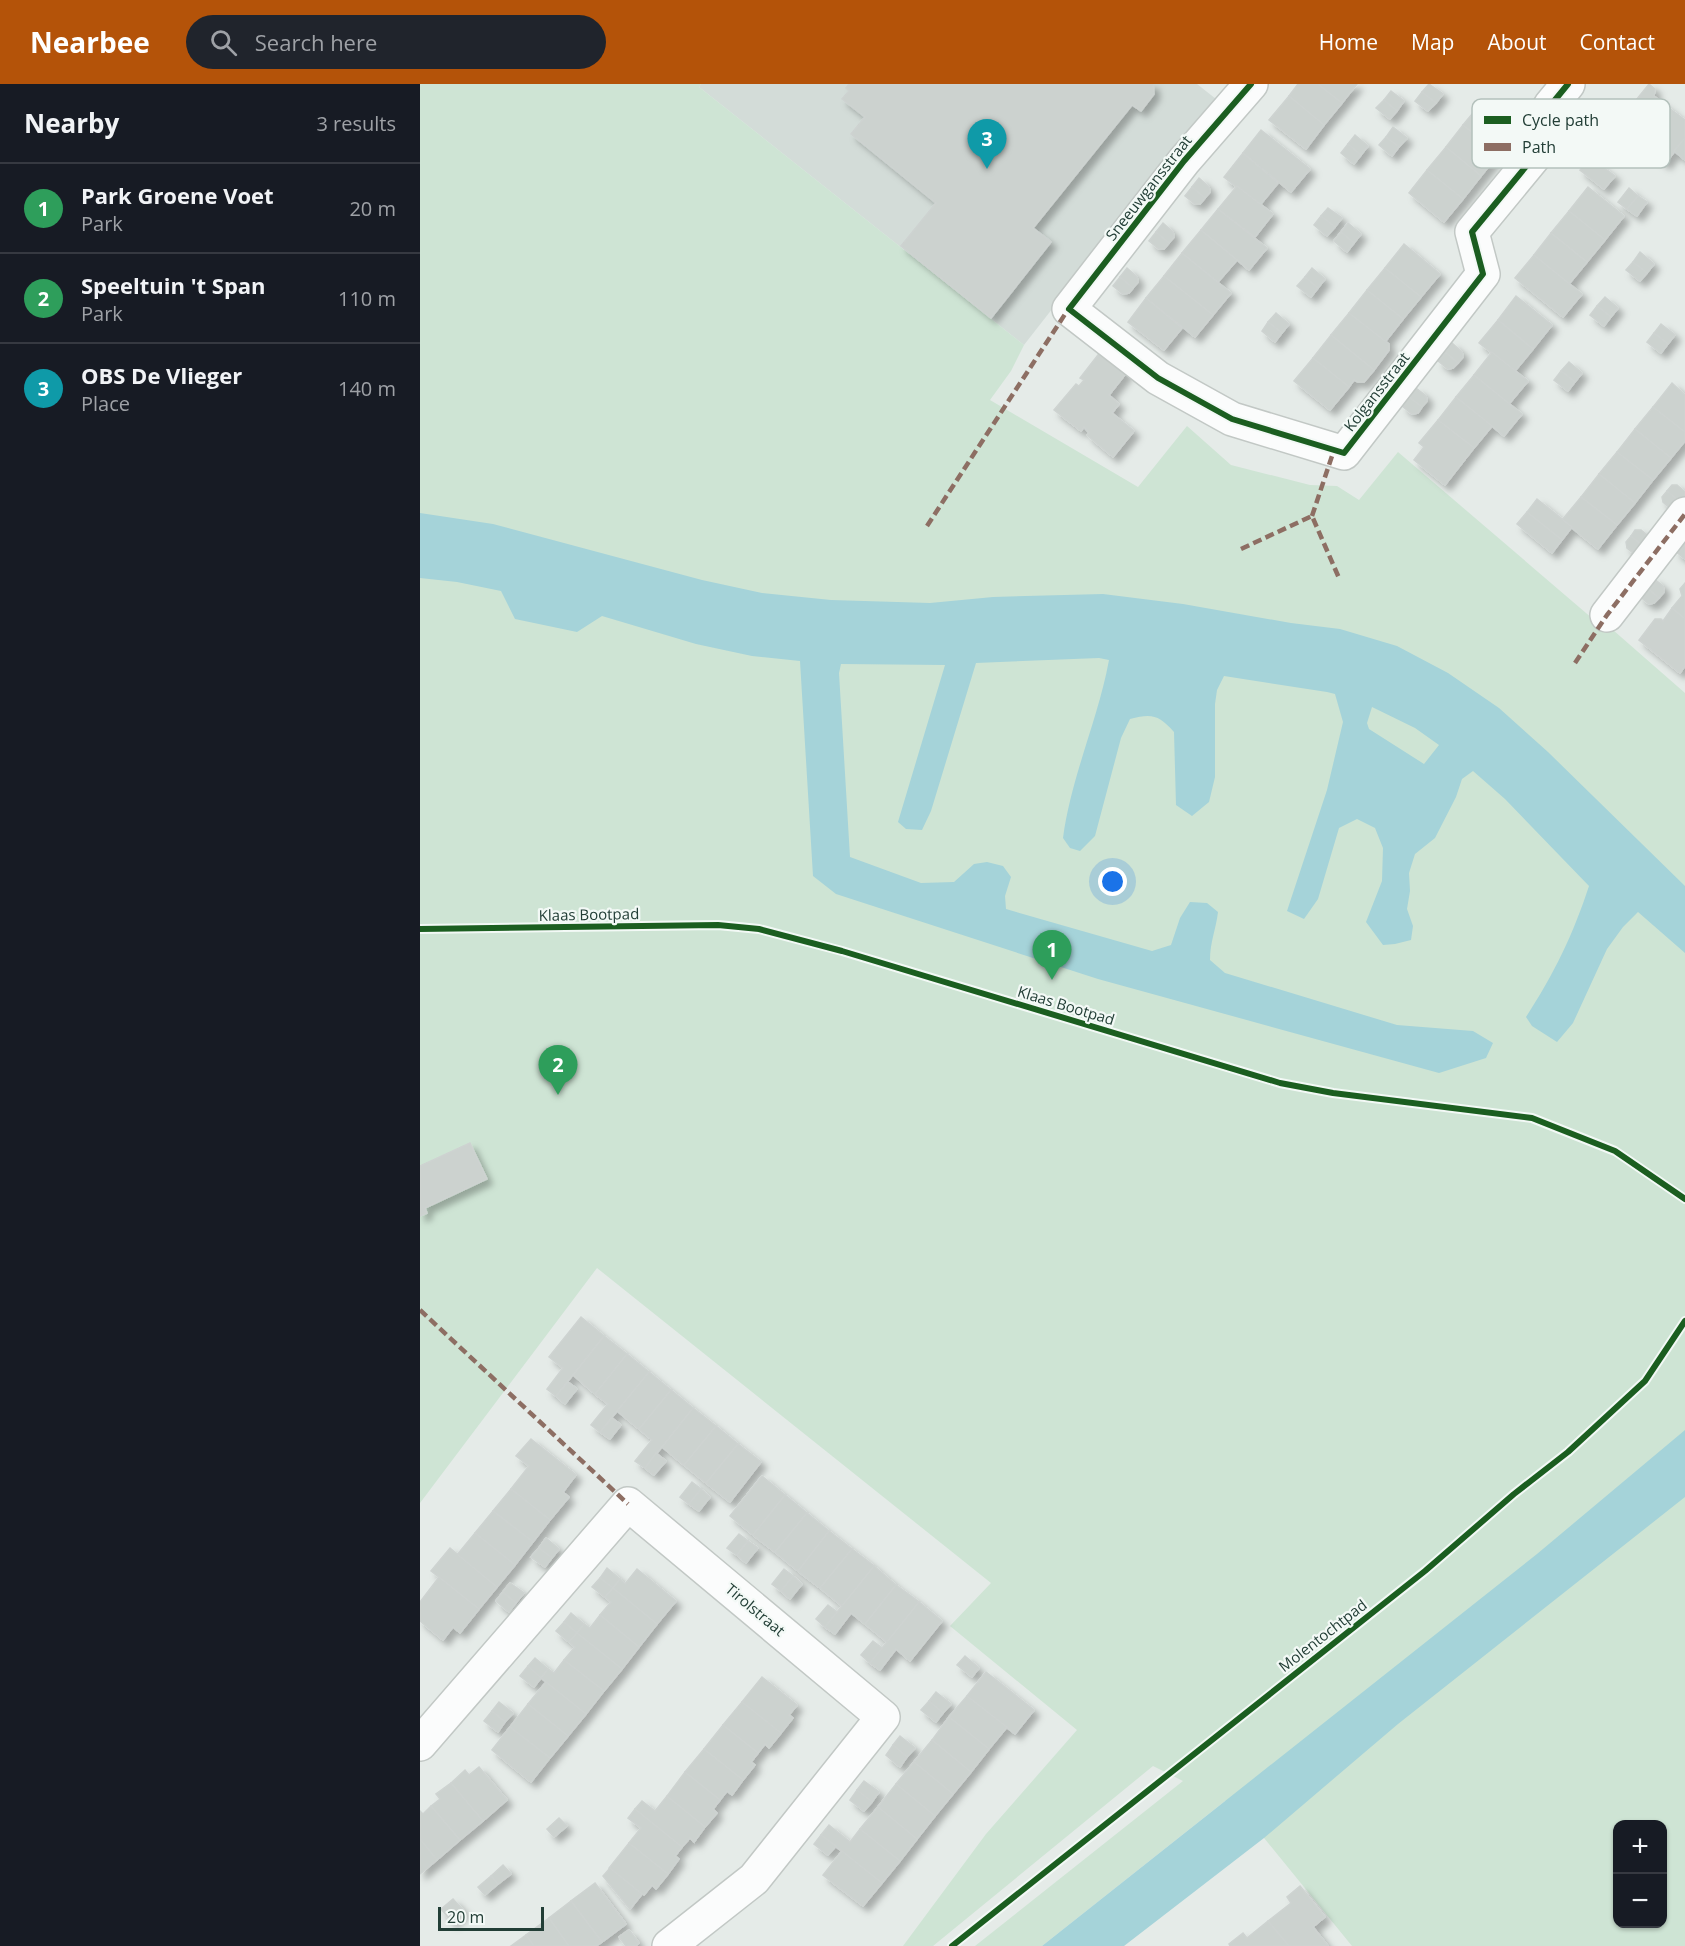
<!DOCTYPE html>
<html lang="en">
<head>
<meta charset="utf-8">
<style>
  body { margin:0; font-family:"Open Sans",sans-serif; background:#20242c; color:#f1f3f6 }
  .controls { position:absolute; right:18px; bottom:18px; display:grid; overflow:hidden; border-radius:12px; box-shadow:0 2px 4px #0004 }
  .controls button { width:54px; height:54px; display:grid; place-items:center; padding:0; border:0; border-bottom:2px solid #363941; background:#171b24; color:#f1f3f6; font:30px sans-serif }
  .scale { position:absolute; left:18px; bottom:15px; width:106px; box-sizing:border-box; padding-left:6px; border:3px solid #223e36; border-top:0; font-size:16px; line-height:21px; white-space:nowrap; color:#223e36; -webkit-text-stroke:4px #f3f9f6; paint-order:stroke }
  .you { position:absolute; left:693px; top:798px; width:21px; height:21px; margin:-15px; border:4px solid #fff; border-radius:50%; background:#1a73e8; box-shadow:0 0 0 9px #1a73e833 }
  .badge { display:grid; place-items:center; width:39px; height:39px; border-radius:50%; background:#b45309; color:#fff; font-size:20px; font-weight:700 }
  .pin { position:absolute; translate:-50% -50px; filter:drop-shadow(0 2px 3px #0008) }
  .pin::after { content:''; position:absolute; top:32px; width:21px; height:18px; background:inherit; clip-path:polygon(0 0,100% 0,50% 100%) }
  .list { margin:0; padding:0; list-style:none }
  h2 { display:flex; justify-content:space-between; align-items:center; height:78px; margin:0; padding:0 24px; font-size:26px }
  h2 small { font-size:20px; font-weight:400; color:#9ea1a6 }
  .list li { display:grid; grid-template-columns:39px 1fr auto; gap:18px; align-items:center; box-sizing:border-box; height:90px; padding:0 24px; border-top:2px solid #363941 }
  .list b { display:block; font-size:22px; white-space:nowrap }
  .list p { margin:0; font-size:20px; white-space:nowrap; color:#9ea1a6 }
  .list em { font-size:20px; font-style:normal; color:#9ea1a6 }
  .icon { flex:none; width:33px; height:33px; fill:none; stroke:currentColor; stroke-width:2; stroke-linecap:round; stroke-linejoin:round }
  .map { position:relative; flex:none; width:1265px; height:1862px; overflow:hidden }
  header { display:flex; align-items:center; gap:36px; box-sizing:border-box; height:84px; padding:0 30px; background:#b45309; color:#fff }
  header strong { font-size:28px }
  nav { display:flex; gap:33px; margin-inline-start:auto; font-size:21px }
  .search { width:420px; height:54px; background:#20242c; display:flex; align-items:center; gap:15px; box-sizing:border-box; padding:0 21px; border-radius:33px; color:#9ea1a6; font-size:22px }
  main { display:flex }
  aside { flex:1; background:#171b24 }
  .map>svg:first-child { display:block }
</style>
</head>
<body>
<header>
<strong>Nearbee</strong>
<div class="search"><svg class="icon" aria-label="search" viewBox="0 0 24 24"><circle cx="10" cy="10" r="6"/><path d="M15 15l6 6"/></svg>Search here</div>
<nav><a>Home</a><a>Map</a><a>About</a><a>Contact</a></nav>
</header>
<main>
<aside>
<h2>Nearby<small>3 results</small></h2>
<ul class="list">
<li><span class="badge" style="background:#2e9e5b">1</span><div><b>Park Groene Voet</b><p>Park</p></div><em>20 m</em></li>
<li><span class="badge" style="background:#2e9e5b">2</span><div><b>Speeltuin 't Span</b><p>Park</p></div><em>110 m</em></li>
<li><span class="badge" style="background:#0f9aa8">3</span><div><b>OBS De Vlieger</b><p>Place</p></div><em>140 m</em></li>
</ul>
</aside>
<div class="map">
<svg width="1265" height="1862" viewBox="0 0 1265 1862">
  <defs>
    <filter id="shadow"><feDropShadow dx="5.5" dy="5.5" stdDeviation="3" flood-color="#0004"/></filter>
  </defs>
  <rect width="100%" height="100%" fill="#e5ebe8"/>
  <polygon fill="#d3dcd8" points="281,0 777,0 796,15 604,261 279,3"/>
  <path fill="#cee4d4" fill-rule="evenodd" d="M0,0H281L279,3L604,261L591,287L570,316L718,403L767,342L811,381L890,401L917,402L939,416L978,368L1173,535L1193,546L1265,609V1862H932L844,1754L805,1717L622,1862H555L763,1697L733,1682L513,1862H483L566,1750L657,1646L530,1542L571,1499L177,1184L0,1419ZM1198,1740H1242V1840H1198Z"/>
  <g fill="#a5d3d9" fill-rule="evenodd">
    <path d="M0,429L73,440L282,496L342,509L411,516L510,519L573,513L683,510L763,520L871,539L920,545L977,562L1028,589L1079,624L1128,668L1265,802V869L1218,828L1203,843L1187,865L1153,939L1137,958L1112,942L1106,933C1134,890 1153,851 1169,802L1085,715L1053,687L1042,695L1036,713L1015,754L995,770L989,789L990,807L987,825L993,842L991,856L975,860L963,861L946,838L962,797L963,764L955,744L937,735L919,744L898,815L884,835L867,827L907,706L923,638L915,610L907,608L804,592L797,606L795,620V693L789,718L772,732L756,721L754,648C739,631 732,629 710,635L701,654L675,752L660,767L650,764L643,754C651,693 678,636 689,576L679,574L556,579L511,727L502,746L486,745L478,738L525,581L421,580L419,589L430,773L501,799L534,798L554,780L567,778L583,782L591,793L585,812L586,825L732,867L751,861L760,834L770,818L787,819L798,828C796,845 790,858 790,876L805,889L977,941L1053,947L1073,959L1066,974L1019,989L678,895L416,810L393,792L380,577L332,572L276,560L182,532L157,548L95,535L81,507L37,498L0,494ZM952,623L995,644L1019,661L1004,680L949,645L947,639Z"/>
    <polygon points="1265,1346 1265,1413 978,1640 844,1754 704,1862 622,1862 1117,1470"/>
  </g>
  <g fill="#ccd2cf" stroke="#ced3d1" stroke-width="1.5" filter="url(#shadow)">
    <polygon points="429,0 733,0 734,10 721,27 712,21 613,144 631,158 571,234 481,162 516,119 431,50 445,33 422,15 429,7 426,4"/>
    <polygon points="878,0 898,0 922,19 904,41 869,12"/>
    <polygon points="898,0 937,0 922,19"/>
    <polygon points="1009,0 1023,10 1016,19 1002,8"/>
    <polygon points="1229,0 1235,5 1234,12 1249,24 1220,60 1196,41"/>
    <polygon points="971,7 984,17 977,27 964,16"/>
    <polygon points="1002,8 1016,19 1008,27 995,17"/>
    <polygon points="869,12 904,41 886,65 849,36"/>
    <polygon points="964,16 977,27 970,35 956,24"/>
    <polygon points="1062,18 1101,49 1091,62 1085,63 1079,70 1043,41"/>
    <polygon points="1249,24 1265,36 1265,54 1245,80 1220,60"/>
    <polygon points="1043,41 1079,70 1061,92 1026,63"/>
    <polygon points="973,43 987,54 979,63 966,53"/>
    <polygon points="841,46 890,85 871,108 823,69"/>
    <polygon points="935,51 948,62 941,71 928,60"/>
    <polygon points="966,53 979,63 972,72 959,61"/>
    <polygon points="1265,54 1265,76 1254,67"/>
    <polygon points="928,60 941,71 934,80 921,69"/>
    <polygon points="1026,63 1061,92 1043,115 1007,86"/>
    <polygon points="823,69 858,99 840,121 804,93"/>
    <polygon points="1170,73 1195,92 1184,105 1160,86"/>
    <polygon points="1007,86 1043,115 1024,138 989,109"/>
    <polygon points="779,94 789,103 790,108 785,114 772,103"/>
    <polygon points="817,102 853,130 835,153 798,125"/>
    <polygon points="772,103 785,114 780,120 775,120 765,112"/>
    <polygon points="1168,103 1204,132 1185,156 1149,127"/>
    <polygon points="1209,104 1218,112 1207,125 1198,118"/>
    <polygon points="1218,112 1227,118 1217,132 1207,125"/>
    <polygon points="908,124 922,134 915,143 901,132"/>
    <polygon points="798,125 847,164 829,186 781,146"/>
    <polygon points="1149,127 1185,156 1167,178 1131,149"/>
    <polygon points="901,132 915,143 907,152 894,141"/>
    <polygon points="743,139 753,148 754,153 749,159 736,148"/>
    <polygon points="928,139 941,150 934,159 921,148"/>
    <polygon points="781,146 817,176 798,198 762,169"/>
    <polygon points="736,148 749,159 744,165 739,165 729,157"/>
    <polygon points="921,148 934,159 927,168 914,157"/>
    <polygon points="1131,149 1167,178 1149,200 1114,171"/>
    <polygon points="984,160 1020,190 1001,213 965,184"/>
    <polygon points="1220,168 1234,180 1227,189 1213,178"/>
    <polygon points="762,169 811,209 793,231 744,192"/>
    <polygon points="1114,171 1162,210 1143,233 1095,194"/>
    <polygon points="1213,178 1227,189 1220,197 1206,186"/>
    <polygon points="707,184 717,193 718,198 713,204 700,193"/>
    <polygon points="892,184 905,195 898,204 885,193"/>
    <polygon points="965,184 1001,213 983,235 947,206"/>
    <polygon points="744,192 793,231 775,253 726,214"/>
    <polygon points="700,193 713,204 709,209 703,210 693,202"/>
    <polygon points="885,193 898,204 891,213 877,202"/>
    <polygon points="947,206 983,235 965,258 929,229"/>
    <polygon points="1096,212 1132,241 1113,265 1078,236"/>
    <polygon points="1185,213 1198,224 1191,233 1177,222"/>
    <polygon points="726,214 762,244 744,266 708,238"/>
    <polygon points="1177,222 1191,233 1184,242 1170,231"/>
    <polygon points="856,229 869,240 862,249 848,238"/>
    <polygon points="929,229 969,260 969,266 954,286 911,251"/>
    <polygon points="1078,236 1113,265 1095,287 1059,259"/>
    <polygon points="848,238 862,249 855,258 842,247"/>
    <polygon points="1241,240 1255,251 1248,260 1234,249"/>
    <polygon points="1234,249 1248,260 1241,269 1227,258"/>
    <polygon points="911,251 954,286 944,298 938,298 934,296 929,303 893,274"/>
    <polygon points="1032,259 1042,268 1043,273 1038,279 1025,268"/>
    <polygon points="681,267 707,288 689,311 699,320 692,329 714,347 693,373 667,351 669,349 664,343 661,347 634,326 656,300 659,302 664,296 660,294"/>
    <polygon points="1025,268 1038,279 1033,284 1028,285 1018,277"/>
    <polygon points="1072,268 1108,297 1089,320 1054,291"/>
    <polygon points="893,274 929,303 910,326 874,297"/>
    <polygon points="1149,278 1162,289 1155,298 1141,287"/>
    <polygon points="1141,287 1155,298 1148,307 1134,296"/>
    <polygon points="1054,291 1102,330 1084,352 1036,313"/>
    <polygon points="1252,299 1265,311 1265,348 1233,323"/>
    <polygon points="996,304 1006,312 1007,317 1002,323 989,313"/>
    <polygon points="989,313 1002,323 998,329 992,330 982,322"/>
    <polygon points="1036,313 1072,342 1054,364 1018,336"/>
    <polygon points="1233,323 1265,348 1265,357 1251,374 1215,345"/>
    <polygon points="1018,336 1054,364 1025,401 994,376 1004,363 999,359"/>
    <polygon points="1215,345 1251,374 1233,396 1197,368"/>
    <polygon points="1197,368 1233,396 1215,419 1179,390"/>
    <polygon points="1179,390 1215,419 1197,441 1161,413"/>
    <polygon points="1252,401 1257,401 1265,408 1265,412 1260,418 1247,407"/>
    <polygon points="1247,407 1260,418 1253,427 1243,418 1242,413"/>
    <polygon points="1161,413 1197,441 1178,465 1142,436"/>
    <polygon points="1117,415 1152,443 1142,456 1107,428"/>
    <polygon points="1107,428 1142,456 1132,469 1097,440"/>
    <polygon points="1215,446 1221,446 1231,454 1224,463 1211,452"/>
    <polygon points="1211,452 1224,463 1217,472 1207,464 1206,458"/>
    <polygon points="1262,458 1265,460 1265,475 1255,467"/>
    <polygon points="1233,494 1243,502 1244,508 1239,514 1226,503"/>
    <polygon points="1265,499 1265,535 1252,524 1262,512 1260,505"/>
    <polygon points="1226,503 1239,514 1234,519 1229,520 1219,512"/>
    <polygon points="1252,524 1265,535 1265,582 1260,589 1219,556 1235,535 1241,535 1243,537"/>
    <polygon points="50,1059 67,1095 5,1124 7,1129 0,1132 0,1082"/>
    <polygon points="161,1233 184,1252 136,1312 127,1305 143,1284 129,1273"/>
    <polygon points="184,1252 207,1270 175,1310 153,1291"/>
    <polygon points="207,1270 229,1288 180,1348 171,1341 188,1320 175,1310"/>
    <polygon points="229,1288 251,1306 219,1345 197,1327"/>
    <polygon points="148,1298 157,1305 145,1320 136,1312"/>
    <polygon points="251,1306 273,1324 225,1384 215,1377 232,1356 219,1345"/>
    <polygon points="273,1324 296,1342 264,1381 242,1363"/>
    <polygon points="192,1334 201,1341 190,1355 180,1348"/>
    <polygon points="296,1342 318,1360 286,1399 264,1381"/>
    <polygon points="111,1355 156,1391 143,1408 149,1413 130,1436 91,1405 109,1382 96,1372"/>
    <polygon points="318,1360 341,1378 310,1418 286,1399"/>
    <polygon points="236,1369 246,1377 234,1391 225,1384"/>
    <polygon points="342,1392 365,1411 333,1451 310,1432"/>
    <polygon points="272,1398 281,1405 269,1420 260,1413"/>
    <polygon points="91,1405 130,1436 113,1458 73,1427"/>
    <polygon points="281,1405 290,1413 279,1427 269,1420"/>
    <polygon points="365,1411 387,1429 355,1468 333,1451"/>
    <polygon points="73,1427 113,1458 95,1481 55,1449"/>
    <polygon points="387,1429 409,1447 378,1487 355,1468"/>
    <polygon points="409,1447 432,1465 400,1504 378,1487"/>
    <polygon points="55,1449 95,1481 77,1503 37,1471"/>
    <polygon points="319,1450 328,1457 317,1471 307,1464"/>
    <polygon points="126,1454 139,1465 132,1474 119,1464"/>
    <polygon points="328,1457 338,1464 326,1479 317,1471"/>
    <polygon points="30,1464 77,1503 59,1525 11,1487"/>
    <polygon points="119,1464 132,1474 125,1483 111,1473"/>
    <polygon points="432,1465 454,1482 422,1522 400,1504"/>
    <polygon points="454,1482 476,1501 445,1540 431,1529 415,1550 405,1543"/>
    <polygon points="187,1484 200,1495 193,1504 180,1494"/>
    <polygon points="217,1485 256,1517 237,1540 193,1504 200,1495 205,1500"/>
    <polygon points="364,1485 373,1492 361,1507 352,1500"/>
    <polygon points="373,1492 382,1500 370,1515 361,1507"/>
    <polygon points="19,1493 59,1525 40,1549 33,1543 23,1556 0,1537 0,1518"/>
    <polygon points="180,1494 193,1504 185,1513 172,1503"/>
    <polygon points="90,1499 104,1509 96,1519 83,1508"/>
    <polygon points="476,1501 499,1518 467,1558 445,1540"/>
    <polygon points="193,1504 237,1540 219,1563 180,1531 191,1518 185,1513"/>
    <polygon points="83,1508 96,1519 89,1528 76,1517"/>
    <polygon points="499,1518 522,1537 490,1577 476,1565 460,1586 450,1579"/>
    <polygon points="408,1521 417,1528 405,1543 396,1535"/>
    <polygon points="151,1529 164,1540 157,1549 144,1538"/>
    <polygon points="180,1531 219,1563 202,1585 157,1549 164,1540 170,1544"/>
    <polygon points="144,1538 157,1549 149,1558 136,1547"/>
    <polygon points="157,1549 202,1585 184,1607 144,1576 155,1563 149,1558"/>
    <polygon points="453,1557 462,1564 450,1579 441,1571"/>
    <polygon points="545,1572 559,1584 552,1593 537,1581"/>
    <polygon points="115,1574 128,1585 121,1594 108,1582"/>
    <polygon points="144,1576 184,1607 166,1630 121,1594 128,1585 134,1589"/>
    <polygon points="108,1582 121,1594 114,1603 100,1592"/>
    <polygon points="566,1588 614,1626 595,1650 547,1612"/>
    <polygon points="342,1593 377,1621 369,1631 373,1634 361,1649 322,1618"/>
    <polygon points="126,1598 166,1630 148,1652 108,1620"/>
    <polygon points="516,1608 531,1620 523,1629 509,1617"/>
    <polygon points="547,1612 587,1643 569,1665 529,1633"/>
    <polygon points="509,1617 523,1629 516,1638 501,1626"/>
    <polygon points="79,1618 93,1629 85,1638 72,1627"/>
    <polygon points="322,1618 361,1649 349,1664 345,1660 338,1669 303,1641"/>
    <polygon points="108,1620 148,1652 130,1674 90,1643"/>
    <polygon points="72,1627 85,1638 78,1648 64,1637"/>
    <polygon points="529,1633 569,1665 551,1688 512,1656"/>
    <polygon points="303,1641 338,1669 331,1678 335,1681 323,1696 284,1665"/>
    <polygon points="90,1643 130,1674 111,1698 72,1666"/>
    <polygon points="480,1652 495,1664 487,1673 473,1661"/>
    <polygon points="512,1656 551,1688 533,1710 494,1678"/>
    <polygon points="473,1661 487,1673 480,1683 466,1671"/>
    <polygon points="284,1665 323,1696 312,1711 307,1707 300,1716 265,1688"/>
    <polygon points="494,1678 533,1710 515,1732 476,1700"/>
    <polygon points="59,1683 87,1716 63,1737 31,1699 45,1686 49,1691"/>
    <polygon points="265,1688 300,1716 293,1725 297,1729 285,1743 247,1712"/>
    <polygon points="444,1697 459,1708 452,1718 437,1706"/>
    <polygon points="31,1699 63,1737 40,1756 11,1722 20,1715 16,1710"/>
    <polygon points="476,1700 515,1732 497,1755 458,1723"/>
    <polygon points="437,1706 452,1718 444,1727 430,1716"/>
    <polygon points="247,1712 285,1743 274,1758 270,1754 262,1763 215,1725 222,1717 235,1727"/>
    <polygon points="11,1722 40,1756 17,1776 0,1755 0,1727 3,1730"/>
    <polygon points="458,1723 497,1755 480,1777 440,1745"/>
    <polygon points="215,1725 262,1763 255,1772 259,1775 248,1790 209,1759 221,1744 208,1734"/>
    <polygon points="139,1734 147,1742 134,1753 127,1745"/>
    <polygon points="409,1741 430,1758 440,1745 480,1777 462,1799 401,1751"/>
    <polygon points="401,1751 416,1762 408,1771 394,1760"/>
    <polygon points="0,1755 17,1776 0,1790"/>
    <polygon points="209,1759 248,1790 236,1805 232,1801 224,1811 189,1784"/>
    <polygon points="422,1767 462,1799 443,1822 403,1791"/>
    <polygon points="83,1781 91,1790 78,1800 71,1792"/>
    <polygon points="190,1784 222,1810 210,1825 183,1792"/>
    <polygon points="71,1792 78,1800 65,1811 58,1803"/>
    <polygon points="175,1799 206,1840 182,1858 151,1817"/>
    <polygon points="880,1802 905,1833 893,1843 908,1862 869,1862 848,1837 871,1819 867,1813"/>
    <polygon points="33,1815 44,1827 32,1838 21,1825"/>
    <polygon points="151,1817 182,1858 176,1862 149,1862 129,1834"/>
    <polygon points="129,1834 149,1862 114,1862 106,1851"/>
    <polygon points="848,1837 869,1862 810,1862 809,1860 823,1849 827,1854"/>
    <polygon points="209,1846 219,1859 216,1862 206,1862 199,1853"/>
    <polygon points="106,1851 114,1862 91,1862"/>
  </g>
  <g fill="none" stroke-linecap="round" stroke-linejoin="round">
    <defs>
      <g id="minor">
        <polyline points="831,0 764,77 649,225 738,294 812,335 924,369 1063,190 1052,148 1127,57 1130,22 1148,0"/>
        <polyline points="1187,531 1265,430"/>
        <polyline points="0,1660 208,1420 463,1633 334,1795 249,1862"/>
      </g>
    </defs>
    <use href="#minor" stroke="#c2c8c5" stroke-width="36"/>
    <use href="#minor" stroke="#fbfcfc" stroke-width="33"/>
    <g stroke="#8d6e63" stroke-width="4.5" stroke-dasharray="9 4.5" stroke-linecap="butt">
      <polyline points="892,432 914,366"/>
      <polyline points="507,442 651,221"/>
      <polyline points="821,465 892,432 919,494"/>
      <polyline points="1155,579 1187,531 1265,430"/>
      <polyline points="0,1226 208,1420"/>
    </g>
    <defs>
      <g id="cycleway">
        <polyline points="831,0 764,77 649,225 738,294 812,335 924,369 1063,190 1052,148 1127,57 1130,22 1148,0"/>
        <polyline points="0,845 298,841 339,845 422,867 860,999 913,1009 1112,1034 1195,1067 1265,1115"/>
        <polyline points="532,1862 1005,1487 1094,1410 1148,1368 1225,1297 1265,1237"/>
      </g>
    </defs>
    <use href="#cycleway" stroke="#f3f9f6" stroke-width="10"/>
    <use href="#cycleway" stroke="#1b5e20" stroke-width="6"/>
  </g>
  <g text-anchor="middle" stroke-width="4.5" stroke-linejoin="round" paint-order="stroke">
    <g font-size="15" fill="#223e36" stroke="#f3f9f6">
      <text transform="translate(729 104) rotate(-52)" y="5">Sneeuwgansstraat</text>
      <text transform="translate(957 308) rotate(-52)" y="5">Kolgansstraat</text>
      <text transform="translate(169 831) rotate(-1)" y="5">Klaas Bootpad</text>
      <text transform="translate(646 922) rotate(17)" y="5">Klaas Bootpad</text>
      <text transform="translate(335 1526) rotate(40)" y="5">Tirolstraat</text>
      <text transform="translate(903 1552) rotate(-38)" y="5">Molentochtpad</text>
    </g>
  </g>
  <rect x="1052" y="15" width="198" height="69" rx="9" fill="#f3f9f6" stroke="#b4c1bc" stroke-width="1.5"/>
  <rect x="1064" y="32" width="27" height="8" fill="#1b5e20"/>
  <rect x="1064" y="59" width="27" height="8" fill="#8d6e63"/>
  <g font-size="16" fill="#223e36">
    <text x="1102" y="42">Cycle path</text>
    <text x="1102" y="69">Path</text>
  </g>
</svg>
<div class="controls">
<button>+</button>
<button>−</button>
</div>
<div class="scale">20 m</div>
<div class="you"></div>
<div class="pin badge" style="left:632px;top:896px;background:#2e9e5b">1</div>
<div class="pin badge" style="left:138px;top:1011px;background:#2e9e5b">2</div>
<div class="pin badge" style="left:567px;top:85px;background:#0f9aa8">3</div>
</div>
</main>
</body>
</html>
